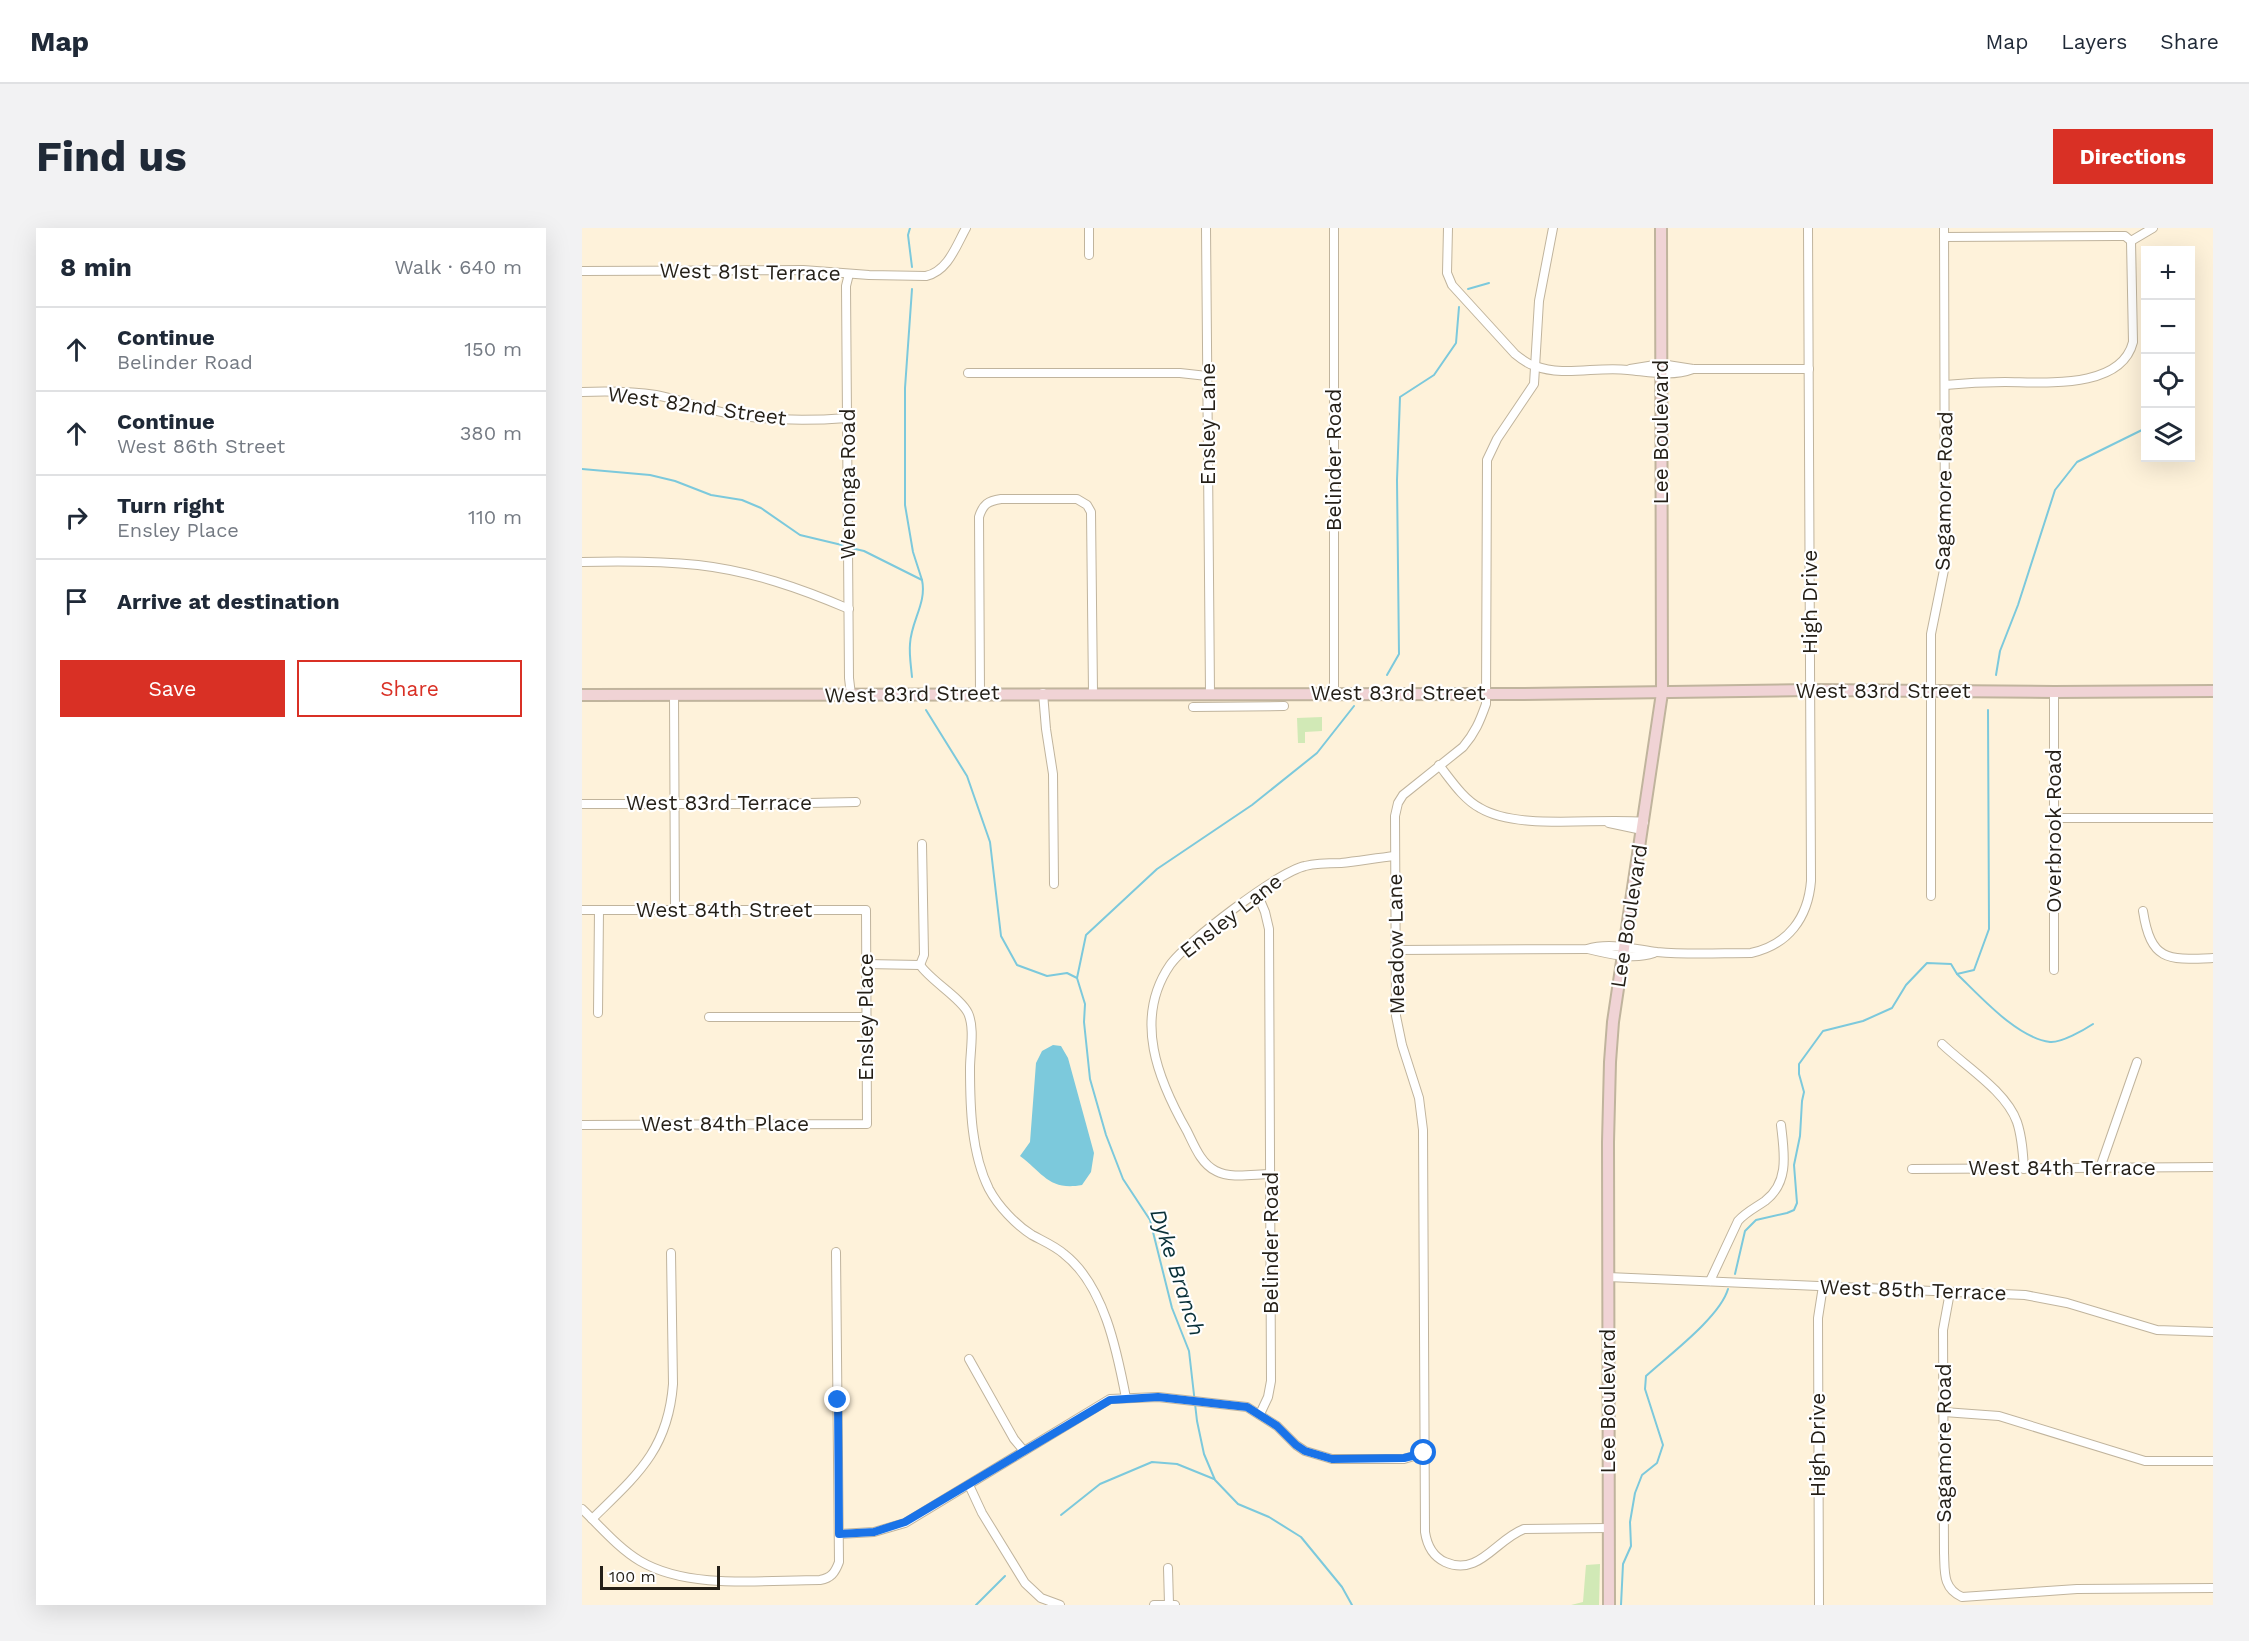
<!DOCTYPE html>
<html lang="en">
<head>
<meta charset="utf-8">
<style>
  body { margin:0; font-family:"Work Sans",sans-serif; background:#f2f2f3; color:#1f2937 }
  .controls { position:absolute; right:18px; top:18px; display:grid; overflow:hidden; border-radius:0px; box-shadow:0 6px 24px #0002 }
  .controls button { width:54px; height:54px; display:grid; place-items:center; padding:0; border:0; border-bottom:2px solid #e0e1e3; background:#fff; color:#1f2937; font:30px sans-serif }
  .scale { position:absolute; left:18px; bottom:15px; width:120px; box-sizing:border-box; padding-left:6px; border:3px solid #241f17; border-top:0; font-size:16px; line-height:21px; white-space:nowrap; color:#241f17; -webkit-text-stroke:4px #fff; paint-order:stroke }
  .stop { position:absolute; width:18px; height:18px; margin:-14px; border:4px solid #1a73e8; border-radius:50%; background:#fff }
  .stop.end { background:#1a73e8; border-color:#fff; box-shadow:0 2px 6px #0008 }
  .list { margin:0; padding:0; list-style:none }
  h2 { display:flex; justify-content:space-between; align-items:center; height:78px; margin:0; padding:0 24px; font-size:26px }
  h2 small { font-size:20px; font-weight:400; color:#747a83 }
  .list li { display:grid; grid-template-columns:39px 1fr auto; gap:18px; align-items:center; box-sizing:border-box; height:84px; padding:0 24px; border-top:2px solid #e0e1e3 }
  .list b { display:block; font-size:22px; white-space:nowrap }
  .list p { margin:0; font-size:20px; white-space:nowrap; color:#747a83 }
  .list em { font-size:20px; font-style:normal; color:#747a83 }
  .actions { display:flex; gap:12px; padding:18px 24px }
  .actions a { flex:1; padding:14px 0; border:2px solid #d93025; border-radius:0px; text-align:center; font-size:21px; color:#d93025 }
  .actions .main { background:#d93025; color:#fff }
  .icon { flex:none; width:33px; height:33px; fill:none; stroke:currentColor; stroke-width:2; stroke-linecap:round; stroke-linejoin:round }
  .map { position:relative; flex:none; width:1631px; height:1377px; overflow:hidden; border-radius:0px }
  header { display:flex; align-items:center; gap:36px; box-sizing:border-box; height:84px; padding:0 30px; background:#fff; border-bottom:2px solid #e0e1e3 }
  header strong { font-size:28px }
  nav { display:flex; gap:33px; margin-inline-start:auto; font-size:21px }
  .intro { display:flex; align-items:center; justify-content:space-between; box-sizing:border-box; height:144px; padding:0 36px }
  h1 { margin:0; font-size:42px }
  .button { padding:15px 27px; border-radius:0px; background:#d93025; color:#fff; font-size:21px; font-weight:700 }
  main { display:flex; gap:36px; padding:0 36px }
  aside { flex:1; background:#fff; border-radius:0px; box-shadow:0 6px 24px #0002 }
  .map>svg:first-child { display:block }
</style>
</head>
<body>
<header>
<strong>Map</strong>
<nav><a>Map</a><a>Layers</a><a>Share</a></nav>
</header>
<div class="intro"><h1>Find us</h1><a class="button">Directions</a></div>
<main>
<aside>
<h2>8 min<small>Walk · 640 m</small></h2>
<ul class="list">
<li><svg class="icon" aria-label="ahead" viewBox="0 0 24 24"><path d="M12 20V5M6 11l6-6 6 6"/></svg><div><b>Continue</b><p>Belinder Road</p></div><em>150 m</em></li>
<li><svg class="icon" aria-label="ahead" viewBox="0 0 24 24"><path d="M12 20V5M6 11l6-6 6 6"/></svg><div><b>Continue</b><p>West 86th Street</p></div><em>380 m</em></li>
<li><svg class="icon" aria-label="right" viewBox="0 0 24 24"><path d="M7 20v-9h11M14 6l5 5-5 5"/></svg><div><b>Turn right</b><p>Ensley Place</p></div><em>110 m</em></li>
<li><svg class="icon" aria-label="arrive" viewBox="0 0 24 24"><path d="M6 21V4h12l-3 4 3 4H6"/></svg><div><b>Arrive at destination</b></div></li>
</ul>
<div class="actions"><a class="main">Save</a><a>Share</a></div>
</aside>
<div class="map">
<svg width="1631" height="1377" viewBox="0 0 1631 1377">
  <rect width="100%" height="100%" fill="#fef2da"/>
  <g fill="#d1e9b6">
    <polygon points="740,489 740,503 723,504 723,515 716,515 715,490"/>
    <polygon points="1018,1336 1017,1377 989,1377 1001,1374 1004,1337"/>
  </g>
  <path fill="#7cc9dc" d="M471,817L479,818L486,830L512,925L509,944L500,957C467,963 461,945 438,928L448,914L454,835L460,823Z"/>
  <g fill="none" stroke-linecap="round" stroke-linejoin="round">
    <g stroke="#7cc9dc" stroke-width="2">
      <polyline points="328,0 326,7 330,39"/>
      <polyline points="330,61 323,160 323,277 331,324 340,352"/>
      <polyline points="886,61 907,55"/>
      <polyline points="0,241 68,247 93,253 129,267 160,272 179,280 218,307 264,318"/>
      <path d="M269,320L282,323L340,352C345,375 329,393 328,416C327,426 329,438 330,449"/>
      <polyline points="805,447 817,426 815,252 818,169 852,147 874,115 877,79"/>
      <polyline points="1414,447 1418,423 1436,377 1473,262 1495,234 1564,200"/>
      <polyline points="344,482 385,548 408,614 419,708 435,737 465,748 485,745 495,750 503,776 502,794 508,851 524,907 541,951 568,992 590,1080 607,1123 615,1193 622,1226 633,1252 656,1276 687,1289 719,1309 760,1359 770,1377"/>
      <path d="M1375,746C1398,768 1435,810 1468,814C1479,815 1502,802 1511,796"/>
      <polyline points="495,750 504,707 575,641 670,577 735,525 772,478"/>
      <polyline points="1153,1046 1163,1003 1174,992 1205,985 1212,982 1215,975 1212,937 1218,908 1220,873 1222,864 1217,846 1217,836 1241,803 1281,793 1310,780 1324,757 1345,735 1369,736 1375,746 1392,742 1407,701 1406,482"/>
      <polyline points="479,1287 518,1256 570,1234 595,1236 632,1251"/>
      <polyline points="394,1377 423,1348"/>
      <path d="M1039,1377L1041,1336L1049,1318L1048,1294L1053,1265L1060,1247L1075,1235L1081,1217L1063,1161L1064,1148C1087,1127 1138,1089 1146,1061"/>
    </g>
    <defs>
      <g id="street">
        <polyline points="624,0 628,465"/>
        <path d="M866,0L865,45L870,57L933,126C939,131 946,136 953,138C982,149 1016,138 1046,142C1068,144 1090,149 1111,141"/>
        <path d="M971,0L957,73L952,156L915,211L905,232L904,476C898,493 893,505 881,519L821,567L816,575L813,588L814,788L820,817L837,870L841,902L843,1304C845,1317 850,1328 863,1334C897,1349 913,1312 942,1301L1026,1300"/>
        <polyline points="1362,9 1533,8 1543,8 1549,13"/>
        <polyline points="1549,13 1571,0"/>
        <polyline points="507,27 507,0"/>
        <path d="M0,43L221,42L287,47L344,48C366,43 374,18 384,0"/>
        <polyline points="267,46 264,58 267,450 269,467"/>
        <polyline points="1048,141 1079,136 1111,141 1227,141"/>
        <polyline points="386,145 598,145 625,148"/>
        <path d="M1363,157C1383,155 1403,154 1423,154C1461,154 1539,162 1551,114L1549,13"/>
        <path d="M0,164C25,163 49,163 74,167C100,172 124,182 150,186C188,193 227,193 265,190"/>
        <path d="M0,334C39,333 77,333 116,337C169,343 218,360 267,381"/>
        <polyline points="1472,464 1472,742"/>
        <path d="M398,465L397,289C401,276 406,273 419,271H495L505,277L509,284L511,465"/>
        <polyline points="461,465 464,501 471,546 472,656"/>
        <polyline points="752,465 752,0"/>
        <polyline points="92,467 93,681"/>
        <polyline points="611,479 702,478"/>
        <path d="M857,537C869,552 881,571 898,580C937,603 1016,589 1062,594"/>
        <polyline points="0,576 178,576 274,574"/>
        <polyline points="1472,590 1631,590"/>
        <polyline points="1027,595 1060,602"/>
        <polyline points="675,665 683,684 687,701 689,1153 686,1169 678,1186"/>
        <polyline points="1349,668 1349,406 1363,337 1362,0"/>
        <polyline points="0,682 284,682 285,896 0,897"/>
        <path d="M1561,683C1569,734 1586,732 1631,730"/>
        <path d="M1006,721C1026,726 1052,732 1072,725"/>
        <path d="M814,722L1005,721C1028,714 1052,721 1075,724C1106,727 1138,725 1169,725C1206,717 1226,690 1229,653L1226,0"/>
        <polyline points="284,736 338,737"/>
        <path d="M338,737C349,753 379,770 386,785C393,800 388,824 388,840C388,878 389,925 407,961C416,978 434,997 450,1007C461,1013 473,1018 482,1026C522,1057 535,1123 544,1170"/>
        <polyline points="338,737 342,727 340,616"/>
        <polyline points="16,785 17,682"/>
        <polyline points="127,789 284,789"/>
        <path d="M1360,816C1383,838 1424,863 1435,894C1440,909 1441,925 1442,941"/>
        <polyline points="1518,940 1555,834"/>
        <polyline points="1330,941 1631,939"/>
        <path d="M688,946C672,946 649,951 634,943C619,936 612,917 605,903C576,852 551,791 588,737C604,714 696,644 723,638C735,635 747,635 759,635C777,633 795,630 813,628"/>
        <polyline points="1026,1049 1443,1067 1485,1075 1575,1102 1631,1104"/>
        <path d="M1128,1053L1156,993C1164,984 1173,980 1183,973C1208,954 1202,924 1199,897"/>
        <path d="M1368,1064L1361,1102L1362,1325C1363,1343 1360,1360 1380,1369L1495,1361L1631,1360"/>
        <polyline points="387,1131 432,1211 442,1223"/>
        <polyline points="1362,1184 1417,1188 1563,1233 1631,1233"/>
        <polyline points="387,1257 400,1285 443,1355 459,1370 478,1377"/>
        <path d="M0,1281C18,1298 36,1320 58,1333C107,1362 182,1352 238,1352C249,1350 253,1345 257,1334L254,1024"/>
        <path d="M10,1291C55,1247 86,1222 91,1156L89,1025"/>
        <polyline points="257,1306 292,1304 323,1295 528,1171 576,1169 665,1179 695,1198 714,1217 723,1223 750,1231 822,1231 842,1225"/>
        <polyline points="586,1340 587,1376"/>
        <polyline points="572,1377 593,1377"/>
        <polyline points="1237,1377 1236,1090 1241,1058"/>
      </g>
      <g id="secondary">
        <polyline points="0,467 939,466 1227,462 1472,464 1631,463"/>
        <polyline points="1027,1377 1026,914 1028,834 1031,794 1080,465 1079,0"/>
      </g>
    </defs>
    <use href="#street" stroke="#c0b49d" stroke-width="10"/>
    <use href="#secondary" stroke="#c0b49d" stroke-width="14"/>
    <use href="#street" stroke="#fff" stroke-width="8"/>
    <use href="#secondary" stroke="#f0d3d5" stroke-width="10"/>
  </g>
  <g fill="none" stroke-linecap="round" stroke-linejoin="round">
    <polyline stroke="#1a73e8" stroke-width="8" points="256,1172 257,1306 292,1304 323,1294 528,1172 576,1169 665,1179 695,1198 714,1217 723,1223 750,1231 822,1230 842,1225"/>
  </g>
  <g text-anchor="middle" stroke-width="4.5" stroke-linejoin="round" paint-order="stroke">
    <g font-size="21" fill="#241f17" stroke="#fff">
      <text transform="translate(168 44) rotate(1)" y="7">West 81st Terrace</text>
      <text transform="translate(115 178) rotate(8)" y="7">West 82nd Street</text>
      <text transform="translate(626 196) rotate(-90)" y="7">Ensley Lane</text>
      <text transform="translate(1079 204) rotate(-90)" y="7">Lee Boulevard</text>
      <text transform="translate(752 232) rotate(-90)" y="7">Belinder Road</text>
      <text transform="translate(266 256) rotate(-90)" y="7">Wenonga Road</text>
      <text transform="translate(1362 263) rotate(-89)" y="7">Sagamore Road</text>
      <text transform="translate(1228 374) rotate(-90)" y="7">High Drive</text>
      <text x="1301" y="470">West 83rd Street</text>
      <text x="816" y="472">West 83rd Street</text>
      <text transform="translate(330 466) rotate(-1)" y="7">West 83rd Street</text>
      <text x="137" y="582">West 83rd Terrace</text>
      <text transform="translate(1472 603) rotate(-90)" y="7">Overbrook Road</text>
      <text x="142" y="689">West 84th Street</text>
      <text transform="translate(649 688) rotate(-38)" y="7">Ensley Lane</text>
      <text transform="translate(1047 688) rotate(-81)" y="7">Lee Boulevard</text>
      <text transform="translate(814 716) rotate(-91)" y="7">Meadow Lane</text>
      <text transform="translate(284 789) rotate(-90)" y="7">Ensley Place</text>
      <text x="143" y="903">West 84th Place</text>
      <text x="1480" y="947">West 84th Terrace</text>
      <text transform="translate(689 1015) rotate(-90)" y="7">Belinder Road</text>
      <text transform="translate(1331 1062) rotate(2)" y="7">West 85th Terrace</text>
      <text transform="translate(1026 1173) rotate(-90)" y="7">Lee Boulevard</text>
      <text transform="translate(1362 1215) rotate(-90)" y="7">Sagamore Road</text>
      <text transform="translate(1236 1217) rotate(-90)" y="7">High Drive</text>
    </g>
    <g font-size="22" font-style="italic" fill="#093038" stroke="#fff">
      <text transform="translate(596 1044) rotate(72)" y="8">Dyke Branch</text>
    </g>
  </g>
</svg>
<div class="controls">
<button>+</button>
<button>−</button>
<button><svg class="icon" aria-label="locate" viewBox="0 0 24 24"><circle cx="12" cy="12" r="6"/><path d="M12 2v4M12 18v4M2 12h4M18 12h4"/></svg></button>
<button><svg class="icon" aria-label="layers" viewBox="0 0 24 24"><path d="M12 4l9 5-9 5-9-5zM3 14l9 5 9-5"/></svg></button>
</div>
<div class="scale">100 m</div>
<div class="stop" style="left:842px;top:1225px"></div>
<div class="stop end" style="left:256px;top:1172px"></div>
</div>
</main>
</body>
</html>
